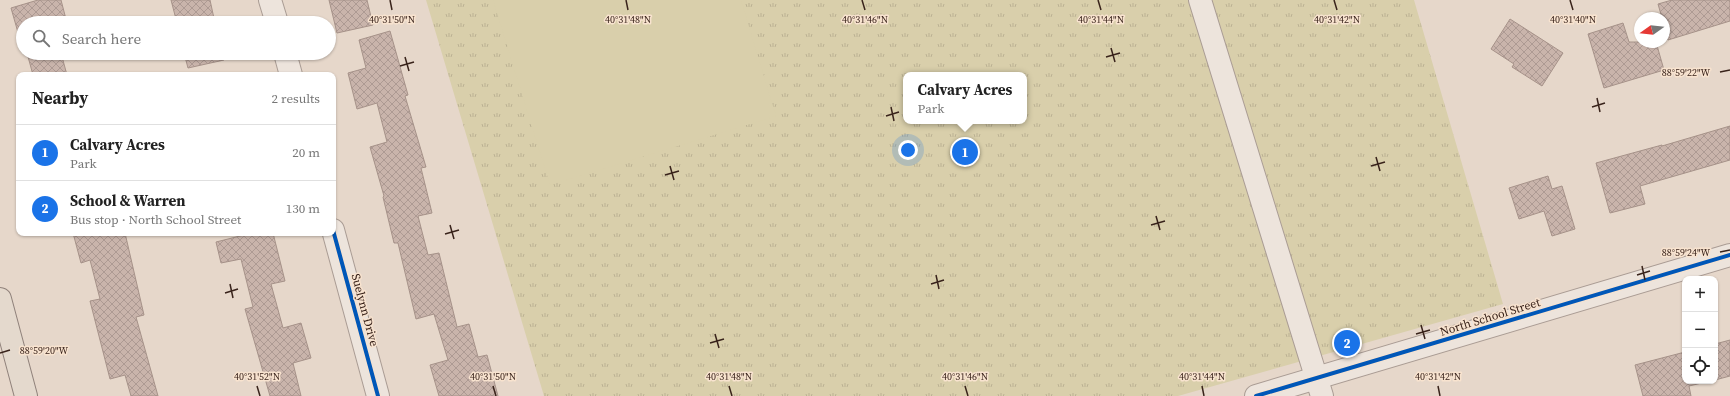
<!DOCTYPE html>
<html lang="en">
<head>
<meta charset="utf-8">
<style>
  body { margin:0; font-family:"Source Serif 4",serif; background:#f6f6f6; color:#222 }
  .controls { position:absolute; right:12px; bottom:12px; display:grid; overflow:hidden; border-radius:8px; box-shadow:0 1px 3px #0004 }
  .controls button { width:36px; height:36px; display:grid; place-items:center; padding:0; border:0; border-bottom:1px solid #e0e0e0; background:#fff; color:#222; font:20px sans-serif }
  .compass { position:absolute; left:1634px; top:12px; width:36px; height:36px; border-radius:50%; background:#fff; box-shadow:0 1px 3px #0004; rotate:255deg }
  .you { position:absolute; left:908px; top:150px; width:14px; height:14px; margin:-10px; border:3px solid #fff; border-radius:50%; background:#1a73e8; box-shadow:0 0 0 6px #1a73e833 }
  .badge { display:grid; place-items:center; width:26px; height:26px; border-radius:50%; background:#1a73e8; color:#fff; font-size:13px; font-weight:700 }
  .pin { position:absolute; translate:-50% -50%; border:2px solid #fff; box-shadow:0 1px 4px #0006 }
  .popup { position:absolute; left:903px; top:72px; width:124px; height:52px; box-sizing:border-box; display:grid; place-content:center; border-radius:8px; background:#fff; filter:drop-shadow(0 1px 3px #0005); font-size:13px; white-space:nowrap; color:#767676 }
  .popup b { font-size:15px; color:#222 }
  .popup::after { content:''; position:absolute; left:50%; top:100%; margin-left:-8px; border:8px solid transparent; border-top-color:#fff }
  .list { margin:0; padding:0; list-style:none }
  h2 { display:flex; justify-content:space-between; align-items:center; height:52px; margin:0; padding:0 16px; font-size:17px }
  h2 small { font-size:13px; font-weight:400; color:#767676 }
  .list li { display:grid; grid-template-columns:26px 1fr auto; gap:12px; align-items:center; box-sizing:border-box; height:56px; padding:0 16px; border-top:1px solid #e0e0e0 }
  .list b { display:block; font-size:15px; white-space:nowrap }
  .list p { margin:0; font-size:13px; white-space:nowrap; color:#767676 }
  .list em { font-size:13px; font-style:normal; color:#767676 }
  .icon { flex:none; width:22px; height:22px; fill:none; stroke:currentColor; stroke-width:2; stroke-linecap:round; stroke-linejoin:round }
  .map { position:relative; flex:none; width:1730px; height:396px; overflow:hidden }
  .search { position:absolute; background:#fff; box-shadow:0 1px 3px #0004; left:16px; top:16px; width:320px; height:44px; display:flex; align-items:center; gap:10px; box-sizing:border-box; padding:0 14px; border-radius:22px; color:#767676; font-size:15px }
  .panel { position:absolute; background:#fff; box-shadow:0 1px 3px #0004; left:16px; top:72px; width:320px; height:164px; border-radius:8px }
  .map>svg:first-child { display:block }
</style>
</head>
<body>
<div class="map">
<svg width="1730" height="396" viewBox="0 0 1730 396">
  <defs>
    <pattern id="grass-tufts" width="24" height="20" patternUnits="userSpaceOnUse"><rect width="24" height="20" fill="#d9cfab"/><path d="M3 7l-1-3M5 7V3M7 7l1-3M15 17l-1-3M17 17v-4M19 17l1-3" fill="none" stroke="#bbb193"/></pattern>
    <pattern id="building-cross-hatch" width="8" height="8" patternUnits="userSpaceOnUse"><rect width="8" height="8" fill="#c9b4ab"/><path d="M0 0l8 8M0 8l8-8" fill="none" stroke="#ad9a93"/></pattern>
  </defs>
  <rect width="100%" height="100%" fill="#e6d7ca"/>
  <path fill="url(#grass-tufts)" fill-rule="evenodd" d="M426,0H1414L1503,304L1178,396H544ZM906,75H1024V121H906Z"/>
  <polygon fill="#d9cfab" points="493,0 741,0 776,116 550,185"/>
  <g fill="url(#building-cross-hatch)" stroke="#a69289">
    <polygon points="38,0 61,0 67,23 23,23 23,42 21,43 11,8"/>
    <polygon points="171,0 210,0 215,23 177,23"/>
    <polygon points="329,0 367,0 373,25 337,33"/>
    <polygon points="1672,0 1730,0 1730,21 1668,40 1664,25 1664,18 1662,18 1658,4"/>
    <polygon points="1510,19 1563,53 1542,86 1512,67 1514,64 1491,49"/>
    <polygon points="1623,23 1629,42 1656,42 1664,70 1604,88 1588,34"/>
    <polygon points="390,31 408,95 405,96 426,167 421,168 432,213 418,216 428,255 439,253 457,327 469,324 478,357 487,355 498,396 439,396 430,365 448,360 434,314 416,319 398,243 394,243 383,197 384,196 370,147 387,142 377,103 357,109 348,73 366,68 359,40"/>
    <polygon points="27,53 61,53 67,75 33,75"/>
    <polygon points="184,53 222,53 224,60 188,68"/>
    <polygon points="1730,126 1730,160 1640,186 1645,204 1610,213 1596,163 1662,145 1662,146"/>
    <polygon points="1548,176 1552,189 1562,186 1575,229 1552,236 1544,211 1519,219 1509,188"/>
    <polygon points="73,233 125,233 144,315 136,317 158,396 131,396 125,375 110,379 90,301 100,299 90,260 81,263"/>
    <polygon points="252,233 273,233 285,281 271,284 283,328 301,323 311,358 293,363 301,396 270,396 245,309 253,307 241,259 221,263 216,242"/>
    <polygon points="1730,340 1730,376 1715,380 1715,344"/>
    <polygon points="1685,352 1685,381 1710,381 1689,386 1691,396 1643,396 1635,365"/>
  </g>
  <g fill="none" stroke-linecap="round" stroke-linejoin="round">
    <defs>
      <g id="minor">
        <polyline points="270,0 277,23"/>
        <polyline points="1200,0 1322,396"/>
        <polyline points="285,53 291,75"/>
        <polyline points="333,230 378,396"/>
        <polyline points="1256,396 1730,255"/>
      </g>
      <polyline id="major" points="0,299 26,396"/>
    </defs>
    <use href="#minor" stroke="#aa9c94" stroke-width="24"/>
    <use href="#major" stroke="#90827b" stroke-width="24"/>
    <use href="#minor" stroke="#ede4dc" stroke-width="22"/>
    <use href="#major" stroke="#e4d9cd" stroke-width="22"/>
    <defs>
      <g id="cycleway">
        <polyline points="333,230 378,396"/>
        <polyline points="1256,396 1730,255"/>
      </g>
    </defs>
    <use href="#cycleway" stroke="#f8e3cf" stroke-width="6"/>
    <use href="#cycleway" stroke="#0057b8" stroke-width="4"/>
  </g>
  <path fill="none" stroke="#39231b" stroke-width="1.5" d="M390,0L392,10M626,0L628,10M862,0L865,10M1098,0L1101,10M1334,0L1337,10M1570,0L1573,10M1111,48L1115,62M405,57L409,71M1106,57L1120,53M400,66L414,62M1720,72L1730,70M1597,98L1600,112M891,107L894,121M1592,107L1605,103M886,116L899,112M1376,157L1380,171M670,166L674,180M1371,166L1385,162M665,175L679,171M1156,216L1160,230M450,225L454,239M1151,225L1165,221M445,234L459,230M1720,252L1730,250M1642,266L1645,280M936,275L939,289M1637,275L1650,271M230,284L233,298M931,284L944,280M225,293L238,289M1421,325L1425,339M715,334L719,348M1416,334L1430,330M710,343L724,339M0,353L10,350M257,386L260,396M493,386L496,396M729,386L732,396M965,386L968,396M1202,386L1204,396M1438,386L1440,396"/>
  <g text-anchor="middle" stroke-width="3" stroke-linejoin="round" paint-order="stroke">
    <g font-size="12" fill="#39231b" stroke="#f8e3cf">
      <text transform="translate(365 310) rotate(75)" y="4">Suelynn Drive</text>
      <text transform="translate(1490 317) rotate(-17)" y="4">North School Street</text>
    </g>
  </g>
  <g font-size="10" text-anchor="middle" fill="#39231b" stroke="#f8e3cf" stroke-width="3" stroke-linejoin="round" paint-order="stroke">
    <text x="392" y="23">40°31'50"N</text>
    <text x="628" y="23">40°31'48"N</text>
    <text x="865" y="23">40°31'46"N</text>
    <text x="1101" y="23">40°31'44"N</text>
    <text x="1337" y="23">40°31'42"N</text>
    <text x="1573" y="23">40°31'40"N</text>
    <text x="1686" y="76">88°59'22"W</text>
    <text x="1686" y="256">88°59'24"W</text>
    <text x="44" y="354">88°59'20"W</text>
    <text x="257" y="380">40°31'52"N</text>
    <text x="493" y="380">40°31'50"N</text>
    <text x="729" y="380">40°31'48"N</text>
    <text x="965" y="380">40°31'46"N</text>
    <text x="1202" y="380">40°31'44"N</text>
    <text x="1438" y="380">40°31'42"N</text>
  </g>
</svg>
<div class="controls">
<button>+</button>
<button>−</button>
<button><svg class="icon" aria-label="locate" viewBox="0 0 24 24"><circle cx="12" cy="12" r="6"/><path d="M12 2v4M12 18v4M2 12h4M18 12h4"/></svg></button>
</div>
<svg class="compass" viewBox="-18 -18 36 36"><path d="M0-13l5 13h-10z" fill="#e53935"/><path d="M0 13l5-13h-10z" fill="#767676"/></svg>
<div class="you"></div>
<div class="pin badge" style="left:965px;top:152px">1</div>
<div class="popup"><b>Calvary Acres</b>Park</div>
<div class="pin badge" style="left:1347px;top:343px">2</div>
<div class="search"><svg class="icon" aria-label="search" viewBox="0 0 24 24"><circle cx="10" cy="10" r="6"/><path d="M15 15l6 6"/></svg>Search here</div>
<section class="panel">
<h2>Nearby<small>2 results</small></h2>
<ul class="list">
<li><span class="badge">1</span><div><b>Calvary Acres</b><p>Park</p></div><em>20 m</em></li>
<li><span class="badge">2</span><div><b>School &amp; Warren</b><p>Bus stop · North School Street</p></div><em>130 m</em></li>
</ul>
</section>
</div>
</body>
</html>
